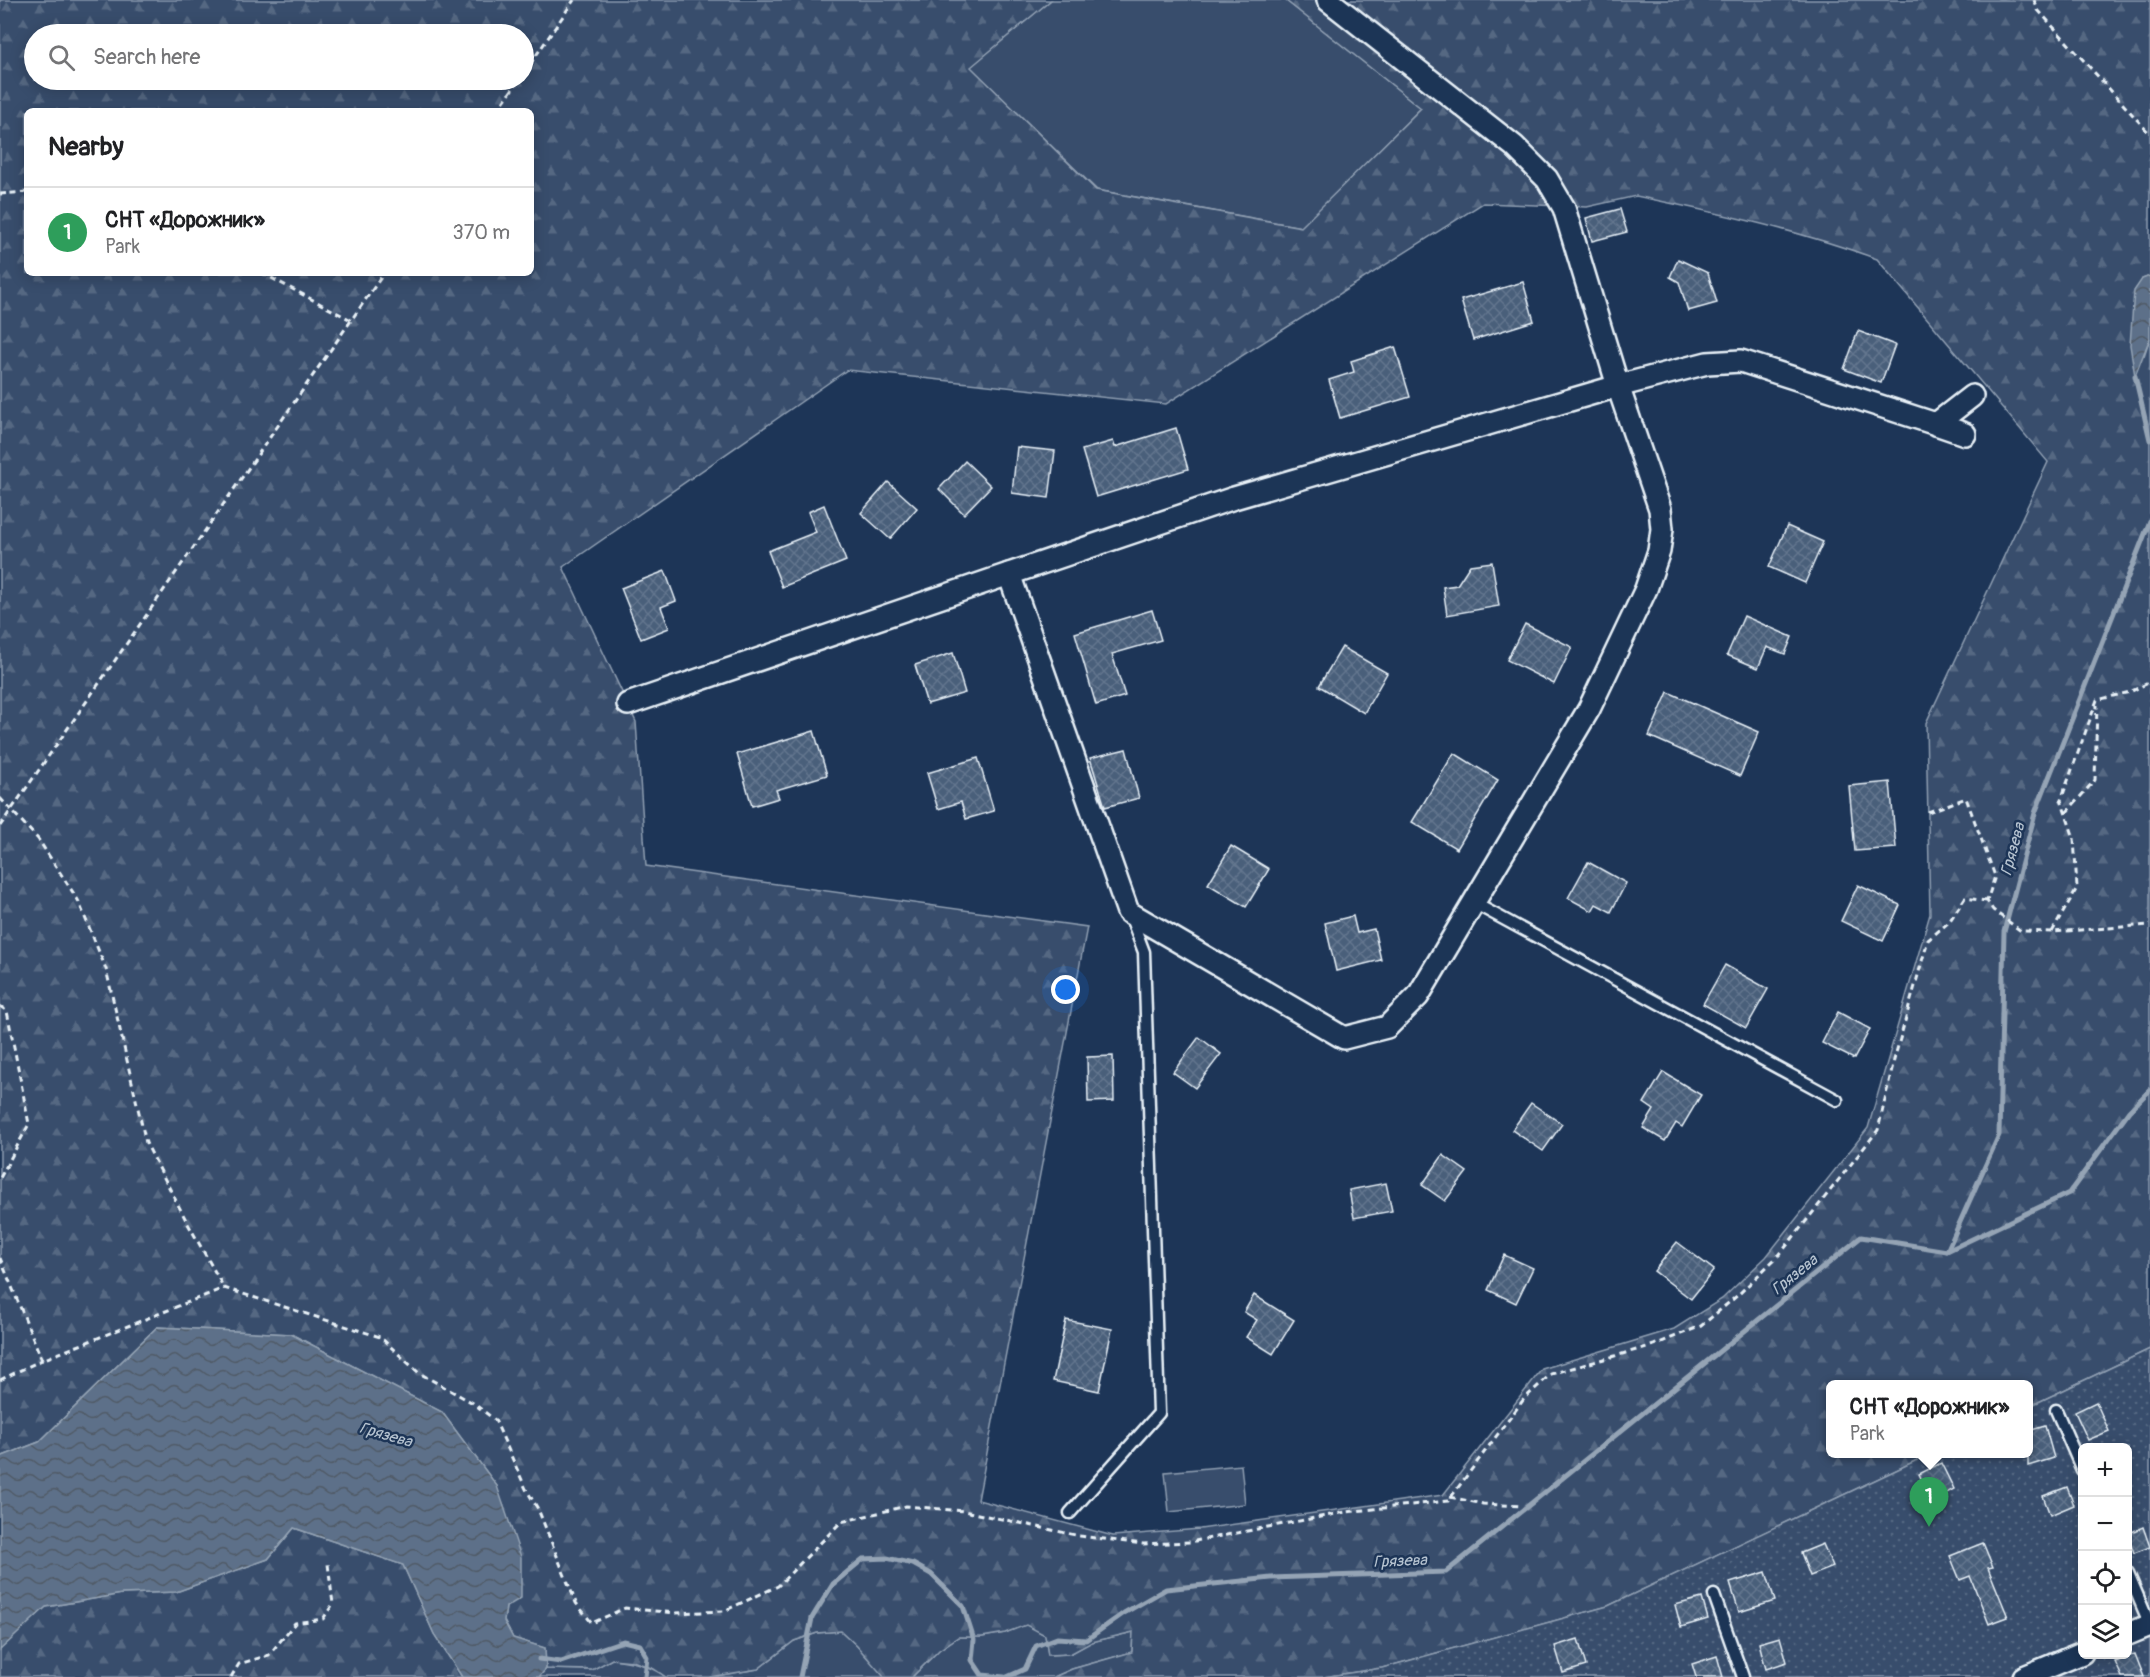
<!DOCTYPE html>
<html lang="en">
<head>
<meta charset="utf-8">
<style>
  body { margin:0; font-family:Pangolin,sans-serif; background:#f6f6f6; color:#202124 }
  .controls { position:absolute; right:18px; bottom:18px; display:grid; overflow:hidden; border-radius:9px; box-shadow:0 3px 15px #0003 }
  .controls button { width:54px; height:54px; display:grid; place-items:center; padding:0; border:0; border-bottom:2px solid #e0e0e0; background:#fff; color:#202124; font:30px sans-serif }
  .you { position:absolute; left:1066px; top:990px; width:21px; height:21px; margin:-15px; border:4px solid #fff; border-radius:50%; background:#1a73e8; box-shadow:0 0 0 9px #1a73e833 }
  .badge { display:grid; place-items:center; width:39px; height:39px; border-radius:50%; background:#847042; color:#fff; font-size:20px; font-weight:700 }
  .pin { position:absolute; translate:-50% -50px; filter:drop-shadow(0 2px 3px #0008) }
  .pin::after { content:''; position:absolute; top:32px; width:21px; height:18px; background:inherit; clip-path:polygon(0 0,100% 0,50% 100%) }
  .popup { position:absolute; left:1826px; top:1380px; width:207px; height:78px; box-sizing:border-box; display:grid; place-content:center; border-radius:9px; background:#fff; filter:drop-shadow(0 2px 4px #0005); font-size:20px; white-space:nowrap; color:#757577 }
  .popup b { font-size:22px; color:#202124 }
  .popup::after { content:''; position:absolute; left:50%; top:100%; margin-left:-12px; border:12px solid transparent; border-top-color:#fff }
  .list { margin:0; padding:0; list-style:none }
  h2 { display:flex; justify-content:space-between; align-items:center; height:78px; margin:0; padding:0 24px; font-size:26px }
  h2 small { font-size:20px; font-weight:400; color:#757577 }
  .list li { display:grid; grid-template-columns:39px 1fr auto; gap:18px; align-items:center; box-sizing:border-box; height:90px; padding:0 24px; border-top:2px solid #e0e0e0 }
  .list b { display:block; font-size:22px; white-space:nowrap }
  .list p { margin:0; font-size:20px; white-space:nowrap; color:#757577 }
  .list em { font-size:20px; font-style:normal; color:#757577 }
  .icon { flex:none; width:33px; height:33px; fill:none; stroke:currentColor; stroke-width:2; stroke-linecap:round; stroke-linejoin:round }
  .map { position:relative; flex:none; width:2150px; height:1677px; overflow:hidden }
  .search { position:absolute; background:#fff; box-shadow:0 3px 15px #0003; left:24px; top:24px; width:510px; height:66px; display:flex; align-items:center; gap:15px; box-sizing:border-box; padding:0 21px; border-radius:33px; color:#757577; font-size:22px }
  .panel { position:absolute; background:#fff; box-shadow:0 3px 15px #0003; left:24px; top:108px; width:510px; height:168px; border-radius:9px }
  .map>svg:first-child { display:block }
</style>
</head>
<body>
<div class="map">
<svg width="2150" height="1677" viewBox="0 0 2150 1677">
  <defs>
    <pattern id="forest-firs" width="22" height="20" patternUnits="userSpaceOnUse" patternTransform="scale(1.5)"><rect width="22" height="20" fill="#374d6c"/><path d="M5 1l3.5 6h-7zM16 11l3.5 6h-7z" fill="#546782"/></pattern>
    <pattern id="garden-dots" width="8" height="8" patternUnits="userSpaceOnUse" patternTransform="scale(1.5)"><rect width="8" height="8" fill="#374d6c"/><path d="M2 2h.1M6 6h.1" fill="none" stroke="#546782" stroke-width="1.8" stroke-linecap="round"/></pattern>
    <pattern id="water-waves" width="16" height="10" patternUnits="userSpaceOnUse" patternTransform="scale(1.5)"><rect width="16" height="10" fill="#5d7089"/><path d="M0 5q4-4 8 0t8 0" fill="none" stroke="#505a66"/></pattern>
    <pattern id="building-cross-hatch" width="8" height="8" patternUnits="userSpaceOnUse" patternTransform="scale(1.5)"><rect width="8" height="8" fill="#495e7a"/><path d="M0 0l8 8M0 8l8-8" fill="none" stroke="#63768e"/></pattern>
  </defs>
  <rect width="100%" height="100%" fill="#1d3557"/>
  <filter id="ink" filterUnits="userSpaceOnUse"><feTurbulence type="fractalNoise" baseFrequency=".0167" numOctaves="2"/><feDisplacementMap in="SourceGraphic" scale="12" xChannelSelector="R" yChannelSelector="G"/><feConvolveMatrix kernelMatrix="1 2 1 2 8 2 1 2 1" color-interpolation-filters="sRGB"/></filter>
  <g filter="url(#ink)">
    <g fill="#374d6c" stroke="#909fb2" stroke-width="1.5">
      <polygon points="1051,0 1285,0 1421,108 1302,227 1097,190 970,67"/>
      <polygon points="1241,1465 1245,1504 1169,1512 1165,1472"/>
      <polygon points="1026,1624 1045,1635 1048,1655 1070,1654 1091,1642 1133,1632 1132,1652 1072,1669 1054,1677 912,1677 939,1650 958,1637 982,1637 1005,1633"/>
      <polygon points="841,1631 857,1646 885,1677 709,1677 758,1669 794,1641 817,1633"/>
      <path d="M612,1659C632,1661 649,1665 666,1677H539L546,1669L592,1670Z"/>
    </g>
    <g fill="url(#forest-firs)" stroke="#909fb2" stroke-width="1.5" fill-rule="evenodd">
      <path d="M0,0H1051L971,67L1096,190L1301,227L1421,108L1285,0H2150V276L2142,279L2144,356L2150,338V1349L2028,1407V1384H1830V1454H1930L1608,1606L1382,1668L1323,1677H1054L1072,1669L1132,1652L1133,1632L1092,1642L1070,1654L1048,1655L1045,1635L1026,1625L1005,1633L982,1637H958L939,1650L912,1677H884L857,1646L841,1631L817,1633L794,1641L758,1669L709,1677H666L654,1669L633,1661L612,1659L592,1670L546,1669L545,1648L513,1638L504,1621L506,1607L497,1486L442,1412L291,1334L157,1327L39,1442L0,1457ZM34,34H524V80H34ZM27,111H531V273H27ZM1636,196C1718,213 1798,230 1877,259L2048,462L1926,723L1930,914L1868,1128L1766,1257L1722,1299L1674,1329L1542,1369L1443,1495L1200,1529L1113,1536L978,1500L1087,927L646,866L636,722L563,567L847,370L1166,404L1483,203L1587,207Z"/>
      <polygon points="294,1528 403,1565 434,1634 462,1677 0,1677 0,1650 3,1645 46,1607 122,1594 176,1592 268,1559"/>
    </g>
    <path fill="url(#garden-dots)" stroke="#909fb2" stroke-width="1.5" fill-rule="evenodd" d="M2150,1349V1677H1323L1382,1668L1608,1606L1930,1454H2028V1407ZM2082,1448H2128V1654H2082Z"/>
    <g fill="url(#water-waves)" stroke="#95a4b5" stroke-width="1.5">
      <polygon points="2150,276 2150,338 2135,376 2130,345 2134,291 2142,279"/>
      <polygon points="157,1327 291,1334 442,1412 497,1486 521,1557 521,1598 506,1607 504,1621 513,1638 545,1648 546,1669 539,1677 462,1677 434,1634 403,1565 294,1528 268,1559 176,1592 122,1594 46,1607 0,1650 0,1457 39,1442"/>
    </g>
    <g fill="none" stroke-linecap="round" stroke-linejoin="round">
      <g stroke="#95a4b5" stroke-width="5">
        <polyline points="2135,376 2150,440"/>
        <polyline points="1947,1251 2069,1193 2129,1111 2150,1090"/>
        <polyline points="539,1659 561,1662 623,1641 640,1645 647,1657 645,1677"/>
        <polyline points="800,1677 812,1618 833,1584 863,1559 887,1558 913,1564 931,1574 963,1606 974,1640 972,1660 982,1675 1004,1677"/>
        <polyline points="1007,1677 1025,1669 1036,1646 1057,1638 1086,1640 1124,1613 1166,1589 1271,1578 1446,1572 1861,1237 1947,1251 1999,1135 2004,932 2035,813 2150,521"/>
      </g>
    </g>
    <g fill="url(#building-cross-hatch)" stroke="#e8f1f8" stroke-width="1.5">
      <polygon points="1620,209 1627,232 1592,241 1586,218"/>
      <polygon points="1678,259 1708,273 1717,303 1688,311 1679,282 1670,277"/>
      <polygon points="1523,282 1534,321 1473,340 1461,300"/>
      <polygon points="1858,331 1895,345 1881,383 1844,369"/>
      <polygon points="1395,347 1410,397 1340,418 1329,380 1354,372 1351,361"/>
      <polygon points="1176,428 1188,469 1096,497 1082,450 1113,441 1115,447"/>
      <polygon points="1017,447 1055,451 1049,498 1012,493"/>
      <polygon points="965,461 991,486 964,514 939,489"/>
      <polygon points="888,482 917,508 890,539 861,513"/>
      <polygon points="824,505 846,561 782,587 768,551 816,532 808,512"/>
      <polygon points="1787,526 1823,542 1805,583 1769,567"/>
      <polygon points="1492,562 1499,606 1447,615 1443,587 1457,585 1470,565"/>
      <polygon points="665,571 676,601 661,607 669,628 641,639 621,588"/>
      <polygon points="1152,610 1161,640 1112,654 1125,696 1096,705 1075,633"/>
      <polygon points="1744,616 1792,637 1785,654 1767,647 1758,668 1727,655"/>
      <polygon points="1525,624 1572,647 1554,684 1507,660"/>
      <polygon points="1342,647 1387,673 1364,713 1319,686"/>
      <polygon points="953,653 965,693 927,704 915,665"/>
      <polygon points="1668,692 1759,732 1740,776 1649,736"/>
      <polygon points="814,731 827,775 776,790 779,798 752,806 737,754"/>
      <polygon points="1126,749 1139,798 1105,807 1090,758"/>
      <polygon points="1454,753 1498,780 1457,849 1412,822"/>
      <polygon points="978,758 994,811 966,819 961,802 938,809 927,773"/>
      <polygon points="1890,782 1896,848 1855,851 1849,786"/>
      <polygon points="1231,846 1269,869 1246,907 1208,884"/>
      <polygon points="1588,862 1626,883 1611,912 1596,904 1592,911 1568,898"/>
      <polygon points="1858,885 1900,905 1883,941 1841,921"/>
      <polygon points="1353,916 1357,933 1374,929 1381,960 1336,971 1325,923"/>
      <polygon points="1725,965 1768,989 1746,1028 1703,1004"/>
      <polygon points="1838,1012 1870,1029 1854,1059 1822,1043"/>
      <polygon points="1199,1037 1221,1054 1195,1088 1173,1072"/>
      <polygon points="1113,1056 1114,1101 1088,1102 1087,1057"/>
      <polygon points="1663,1072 1701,1095 1682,1127 1676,1123 1665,1141 1643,1128 1654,1110 1644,1103"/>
      <polygon points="1531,1103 1562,1124 1543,1151 1512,1130"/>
      <polygon points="1443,1155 1467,1172 1445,1201 1422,1185"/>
      <polygon points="1386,1183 1392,1211 1354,1218 1349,1190"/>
      <polygon points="1677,1242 1714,1270 1691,1299 1654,1271"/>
      <polygon points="1504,1255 1533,1268 1516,1303 1488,1290"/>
      <polygon points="1254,1295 1294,1320 1273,1354 1246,1337 1257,1320 1244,1312"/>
      <polygon points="1066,1320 1112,1329 1099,1391 1053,1381"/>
      <polygon points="2096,1402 2109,1431 2088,1440 2075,1412"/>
      <polygon points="2045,1426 2054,1458 2028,1466 2028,1431"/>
      <polygon points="1941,1463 1954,1489 1932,1501 1919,1474"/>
      <polygon points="2067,1487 2074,1505 2050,1515 2043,1496"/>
      <polygon points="2143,1527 2150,1547 2134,1553 2127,1534"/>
      <polygon points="1983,1543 1993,1567 1988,1568 2008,1617 1989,1624 1970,1576 1960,1580 1950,1556"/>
      <polygon points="1823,1544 1833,1567 1810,1576 1801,1553"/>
      <polygon points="1766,1572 1775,1601 1739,1612 1730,1583"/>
      <polygon points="1702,1598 1708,1619 1681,1627 1675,1605"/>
      <polygon points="1780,1637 1787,1662 1766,1669 1759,1643"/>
      <polygon points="1578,1639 1586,1666 1563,1673 1555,1646"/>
      <polygon points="2135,1654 2144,1677 2122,1677 2115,1662"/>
      <polygon points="1717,1656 1723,1677 1696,1677 1692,1664"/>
    </g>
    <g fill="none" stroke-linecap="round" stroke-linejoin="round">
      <defs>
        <g id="lane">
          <polyline points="1474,903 1837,1100"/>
          <polyline points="2056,1410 2082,1470"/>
          <polyline points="1070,1513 1159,1413 1144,952 1130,915"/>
          <polyline points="2128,1573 2150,1625"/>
          <polyline points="1714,1595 1743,1677"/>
        </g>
        <g id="street">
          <polyline points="1936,424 1965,434"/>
          <polyline points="1009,574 1234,498 1618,386 1707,363 1741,361 1936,424 1972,396"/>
          <polyline points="628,704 1009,574 1128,912 1344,1038 1387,1027 1418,996 1589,709 1646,589 1659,551 1662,529 1660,509 1618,386 1564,208 1547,179 1514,146 1328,0"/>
          <polyline points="2128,1634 2150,1625"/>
          <polyline points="2024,1677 2082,1653"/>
        </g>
      </defs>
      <use href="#lane" stroke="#e8f1f8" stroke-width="15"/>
      <use href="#street" stroke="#e8f1f8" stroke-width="26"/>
      <g stroke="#e8f1f8" stroke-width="3" stroke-dasharray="6 4.5" stroke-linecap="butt">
        <polyline points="2034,0 2038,10 2150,134"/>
        <polyline points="524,73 574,0"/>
        <polyline points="497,111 519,80"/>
        <polyline points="0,194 27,192"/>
        <polyline points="262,273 351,320"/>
        <polyline points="0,798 38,839 78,900 106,969 146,1143 187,1222 224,1288 380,1337 419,1373 473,1403 495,1420 526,1489 538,1509 576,1603 592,1623 625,1608 675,1613 724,1611 778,1586 841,1522 906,1506 964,1511 1080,1536 1143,1544 1190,1542 1346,1512 1448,1501 1524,1399 1551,1374 1654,1345 1701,1326 1738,1295 1780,1254 1878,1130 1894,1060 1928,940 1949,922 1965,898 1987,901"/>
        <polyline points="1928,812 1966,798 1995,876 1987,901 1993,910 2021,931 2052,932 2150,925"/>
        <polyline points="2066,813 2095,780 2097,705"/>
        <polyline points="0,826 384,273"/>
        <polyline points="2052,932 2077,888 2074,838 2061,800 2097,700 2130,692 2150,682"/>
        <polyline points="0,1006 7,1011 29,1124 0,1178"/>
        <polyline points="0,1258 42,1360 224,1288"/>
        <polyline points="0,1380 42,1360"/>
        <polyline points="1450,1497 1483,1504 1521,1506"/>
        <polyline points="231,1677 239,1664 269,1655 295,1623 323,1619 333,1604 328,1564"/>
      </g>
      <use href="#lane" stroke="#1d3557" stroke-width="10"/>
      <use href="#street" stroke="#1d3557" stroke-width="21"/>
    </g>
  </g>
  <g text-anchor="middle" stroke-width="5" stroke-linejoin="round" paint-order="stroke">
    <g font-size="16" font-style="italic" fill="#b7c4d1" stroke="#1d3557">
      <text transform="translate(2012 849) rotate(-75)" y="6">Грязева</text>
      <text transform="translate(1794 1274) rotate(-39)" y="6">Грязева</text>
      <text transform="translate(386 1434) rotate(16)" y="6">Грязева</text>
      <text transform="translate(1400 1560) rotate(-2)" y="6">Грязева</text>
    </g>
  </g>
</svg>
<div class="controls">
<button>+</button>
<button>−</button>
<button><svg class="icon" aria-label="locate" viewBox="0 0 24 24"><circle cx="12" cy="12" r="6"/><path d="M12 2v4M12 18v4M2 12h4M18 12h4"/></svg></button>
<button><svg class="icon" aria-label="layers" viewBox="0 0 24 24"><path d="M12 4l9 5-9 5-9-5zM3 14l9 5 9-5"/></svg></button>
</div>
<div class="you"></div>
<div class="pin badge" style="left:1929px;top:1527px;background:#2e9e5b">1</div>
<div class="popup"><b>СНТ «Дорожник»</b>Park</div>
<div class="search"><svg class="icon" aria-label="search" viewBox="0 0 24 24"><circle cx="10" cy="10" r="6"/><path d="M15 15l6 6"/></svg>Search here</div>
<section class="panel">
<h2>Nearby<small></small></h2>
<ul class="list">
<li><span class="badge" style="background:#2e9e5b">1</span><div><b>СНТ «Дорожник»</b><p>Park</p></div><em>370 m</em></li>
</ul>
</section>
</div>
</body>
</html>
